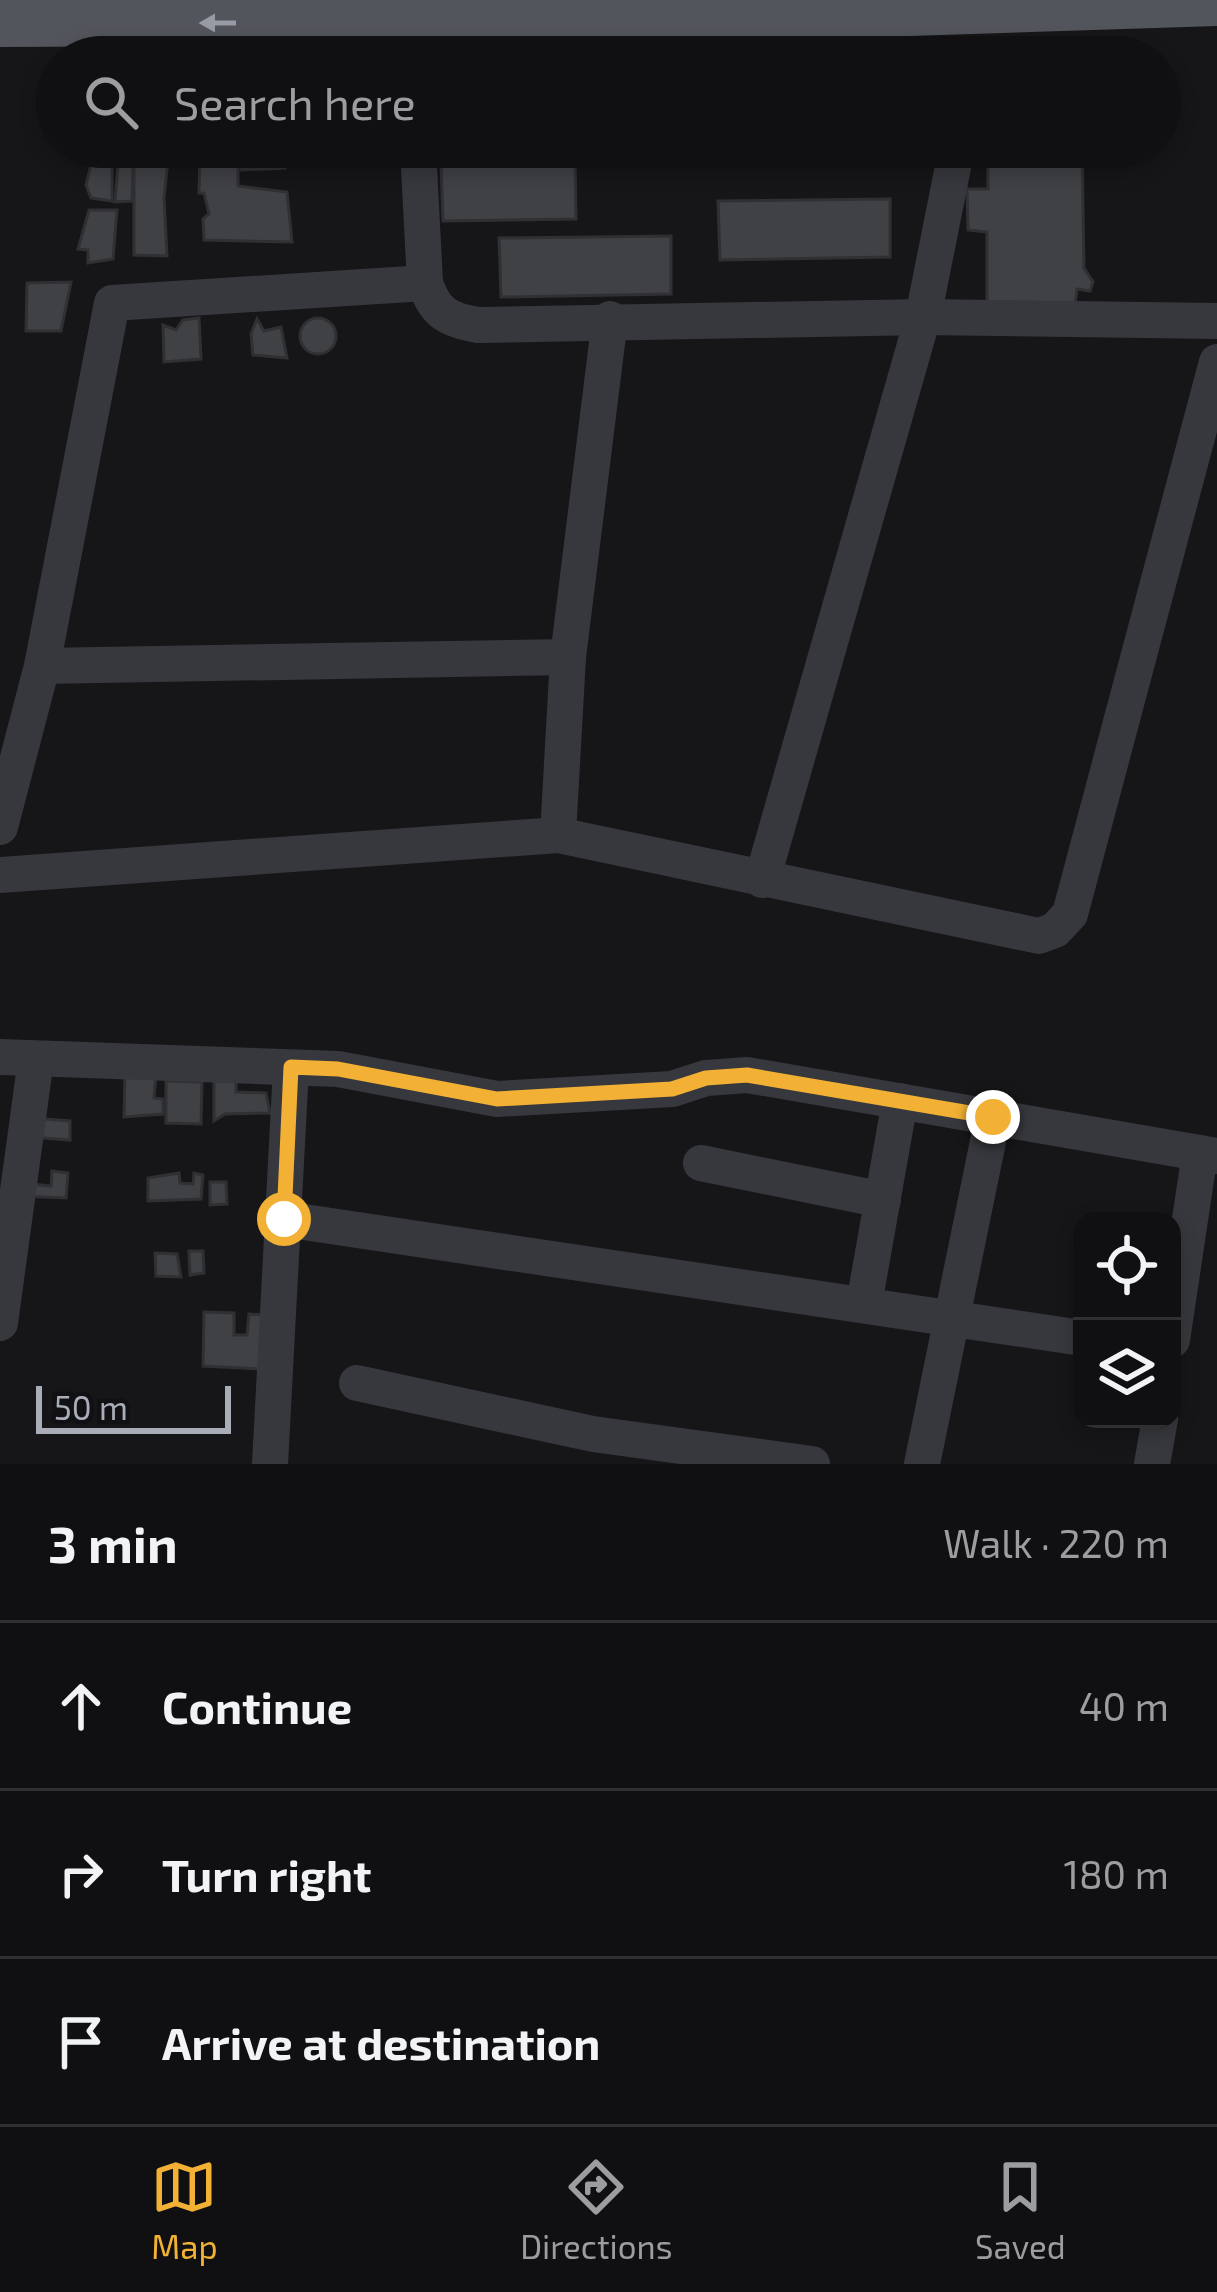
<!DOCTYPE html>
<html lang="en">
<head>
<meta charset="utf-8">
<style>
  body { margin:0; font-family:"Exo 2",sans-serif; background:#1e1e20; color:#f1f3f6 }
  .controls { position:absolute; right:36px; bottom:36px; display:grid; overflow:hidden; border-radius:24px; box-shadow:0 6px 18px #0003 }
  .controls button { width:108px; height:108px; display:grid; place-items:center; padding:0; border:0; border-bottom:3px solid #303032; background:#101012; color:#f1f3f6; font:60px sans-serif }
  .scale { position:absolute; left:36px; bottom:30px; width:195px; box-sizing:border-box; padding-left:12px; border:6px solid #a8adb8; border-top:0; font-size:33px; line-height:42px; white-space:nowrap; color:#a8adb8; -webkit-text-stroke:9px #111113; paint-order:stroke }
  .stop { position:absolute; width:36px; height:36px; margin:-27px; border:9px solid #f2b134; border-radius:50%; background:#fff }
  .stop.end { background:#f2b134; border-color:#fff; box-shadow:0 3px 12px #0008 }
  .list { margin:0; padding:0; list-style:none }
  h2 { display:flex; justify-content:space-between; align-items:center; height:156px; margin:0; padding:0 48px; font-size:51px }
  h2 small { font-size:39px; font-weight:400; color:#9c9d9f }
  .list li { display:grid; grid-template-columns:78px 1fr auto; gap:36px; align-items:center; box-sizing:border-box; height:168px; padding:0 48px; border-top:3px solid #303032 }
  .list b { display:block; font-size:45px; white-space:nowrap }
  .list em { font-size:39px; font-style:normal; color:#9c9d9f }
  .icon { flex:none; width:66px; height:66px; fill:none; stroke:currentColor; stroke-width:2; stroke-linecap:round; stroke-linejoin:round }
  .map { position:relative; flex:none; width:1217px; height:1464px; overflow:hidden }
  .search { position:absolute; background:#101012; box-shadow:0 6px 18px #0003; left:36px; right:36px; top:36px; height:132px; display:flex; align-items:center; gap:30px; box-sizing:border-box; padding:0 42px; border-radius:66px; color:#9c9d9f; font-size:45px }
  .sheet { height:660px; background:#101012 }
  nav { display:flex; justify-content:space-around; align-items:center; box-sizing:border-box; height:168px; border-top:3px solid #303032; background:#101012; font-size:33px; color:#9c9d9f }
  nav a { display:grid; justify-items:center; gap:6px }
  nav .on { color:#f2b134 }
  .map>svg:first-child { display:block }
</style>
</head>
<body>
<div class="map">
<svg width="1217" height="1464" viewBox="0 0 1217 1464">
  <rect width="100%" height="100%" fill="#161618"/>
  <g fill="#404145" stroke="#303034" stroke-width="3">
    <polygon points="231,147 285,147 285,168 241,170 240,154 231,155"/>
    <polygon points="988,147 1082,147 1084,268 1093,282 1090,291 1077,289 1075,304 987,303 987,232 968,230 967,189 988,189"/>
    <polygon points="134,151 169,151 164,198 167,256 134,255"/>
    <polygon points="200,156 238,156 238,186 287,192 292,242 204,240 203,219 209,214 204,193 199,193"/>
    <polygon points="575,160 576,219 443,221 441,162"/>
    <polygon points="112,164 112,201 91,198 86,185 91,165"/>
    <polygon points="118,165 133,165 132,201 115,202"/>
    <polygon points="890,199 890,257 720,260 718,201"/>
    <polygon points="89,210 117,210 113,259 88,263 88,250 78,249"/>
    <polygon points="671,236 671,294 501,297 499,238"/>
    <polygon points="71,282 61,331 26,331 27,283"/>
    <circle cx="318" cy="336" r="18"/>
    <polygon points="199,318 201,359 164,362 163,325 176,330 183,320"/>
    <polygon points="257,319 264,331 281,327 287,358 253,355 251,334"/>
    <polygon points="125,1074 156,1074 154,1098 163,1099 163,1114 124,1117"/>
    <polygon points="166,1081 202,1082 201,1124 166,1123"/>
    <polygon points="214,1081 236,1081 236,1092 266,1093 270,1113 225,1114 214,1121"/>
    <polygon points="33,1118 70,1121 70,1140 33,1137"/>
    <polygon points="52,1171 68,1173 66,1198 21,1196 22,1183 51,1186"/>
    <polygon points="179,1173 180,1183 193,1184 194,1173 203,1175 201,1199 148,1201 148,1178"/>
    <polygon points="210,1182 226,1182 227,1204 210,1205"/>
    <polygon points="189,1251 203,1251 204,1273 190,1275"/>
    <polygon points="155,1253 177,1254 181,1277 156,1276"/>
    <polygon points="204,1312 234,1313 234,1335 247,1335 249,1314 265,1315 261,1369 203,1366"/>
  </g>
  <g fill="none" stroke-linecap="round" stroke-linejoin="round">
    <g stroke="#37383d" stroke-width="36">
      <path d="M418,147L425,283C435,313 448,320 478,325L923,317L1217,321"/>
      <polyline points="42,666 568,657"/>
      <polyline points="0,827 42,666 112,303 425,283"/>
      <polyline points="558,835 568,657 610,319"/>
      <polyline points="0,875 558,835 1039,936 1055,930 1070,914 1217,362"/>
      <polyline points="762,880 923,317 957,147"/>
      <polyline points="0,1057 338,1069 497,1099 672,1089 706,1078 747,1075 1217,1156"/>
      <polyline points="701,1163 883,1200"/>
      <polyline points="284,1219 1082,1338"/>
      <polyline points="864,1304 900,1101"/>
      <polyline points="0,1323 36,1059"/>
      <polyline points="1172,1340 1200,1153"/>
      <polyline points="357,1383 593,1434 812,1464"/>
      <polyline points="270,1464 291,1068"/>
      <polyline points="922,1464 993,1117"/>
      <polyline points="1152,1464 1160,1419"/>
    </g>
    <polyline stroke="#53555c" stroke-width="48" points="0,23 660,20 1217,2"/>
  </g>
  <defs><path id="oneway-solid" d="M-6-.8H1V-3.2L6.5 0L1 3.2V.8H-6Z" transform="scale(3)"/></defs>
  <use fill="#979ba6" href="#oneway-solid" transform="translate(218 23) rotate(-180)"/>
  <g fill="none" stroke-linecap="round" stroke-linejoin="round">
    <polyline stroke="#f2b134" stroke-width="15" points="284,1219 291,1067 338,1069 497,1099 672,1089 706,1078 747,1075 993,1117"/>
  </g>
</svg>
<div class="controls">
<button><svg class="icon" aria-label="locate" viewBox="0 0 24 24"><circle cx="12" cy="12" r="6"/><path d="M12 2v4M12 18v4M2 12h4M18 12h4"/></svg></button>
<button><svg class="icon" aria-label="layers" viewBox="0 0 24 24"><path d="M12 4l9 5-9 5-9-5zM3 14l9 5 9-5"/></svg></button>
</div>
<div class="scale">50 m</div>
<div class="stop" style="left:284px;top:1219px"></div>
<div class="stop end" style="left:993px;top:1117px"></div>
<div class="search"><svg class="icon" aria-label="search" viewBox="0 0 24 24"><circle cx="10" cy="10" r="6"/><path d="M15 15l6 6"/></svg>Search here</div>
</div>
<section class="sheet">
<h2>3 min<small>Walk · 220 m</small></h2>
<ul class="list">
<li><svg class="icon" aria-label="ahead" viewBox="0 0 24 24"><path d="M12 20V5M6 11l6-6 6 6"/></svg><div><b>Continue</b></div><em>40 m</em></li>
<li><svg class="icon" aria-label="right" viewBox="0 0 24 24"><path d="M7 20v-9h11M14 6l5 5-5 5"/></svg><div><b>Turn right</b></div><em>180 m</em></li>
<li><svg class="icon" aria-label="arrive" viewBox="0 0 24 24"><path d="M6 21V4h12l-3 4 3 4H6"/></svg><div><b>Arrive at destination</b></div></li>
</ul>
</section>
<nav>
<a class="on"><svg class="icon" aria-label="map" viewBox="0 0 24 24"><path d="M3 6l6-2 6 2 6-2v14l-6 2-6-2-6 2zM9 4v14M15 6v14"/></svg>Map</a>
<a><svg class="icon" aria-label="directions" viewBox="0 0 24 24"><path d="M12 3l9 9-9 9-9-9zM9 14v-3h6M13 9l2 2-2 2"/></svg>Directions</a>
<a><svg class="icon" aria-label="saved" viewBox="0 0 24 24"><path d="M7 4h10v16l-5-4-5 4z"/></svg>Saved</a>
</nav>
</body>
</html>
